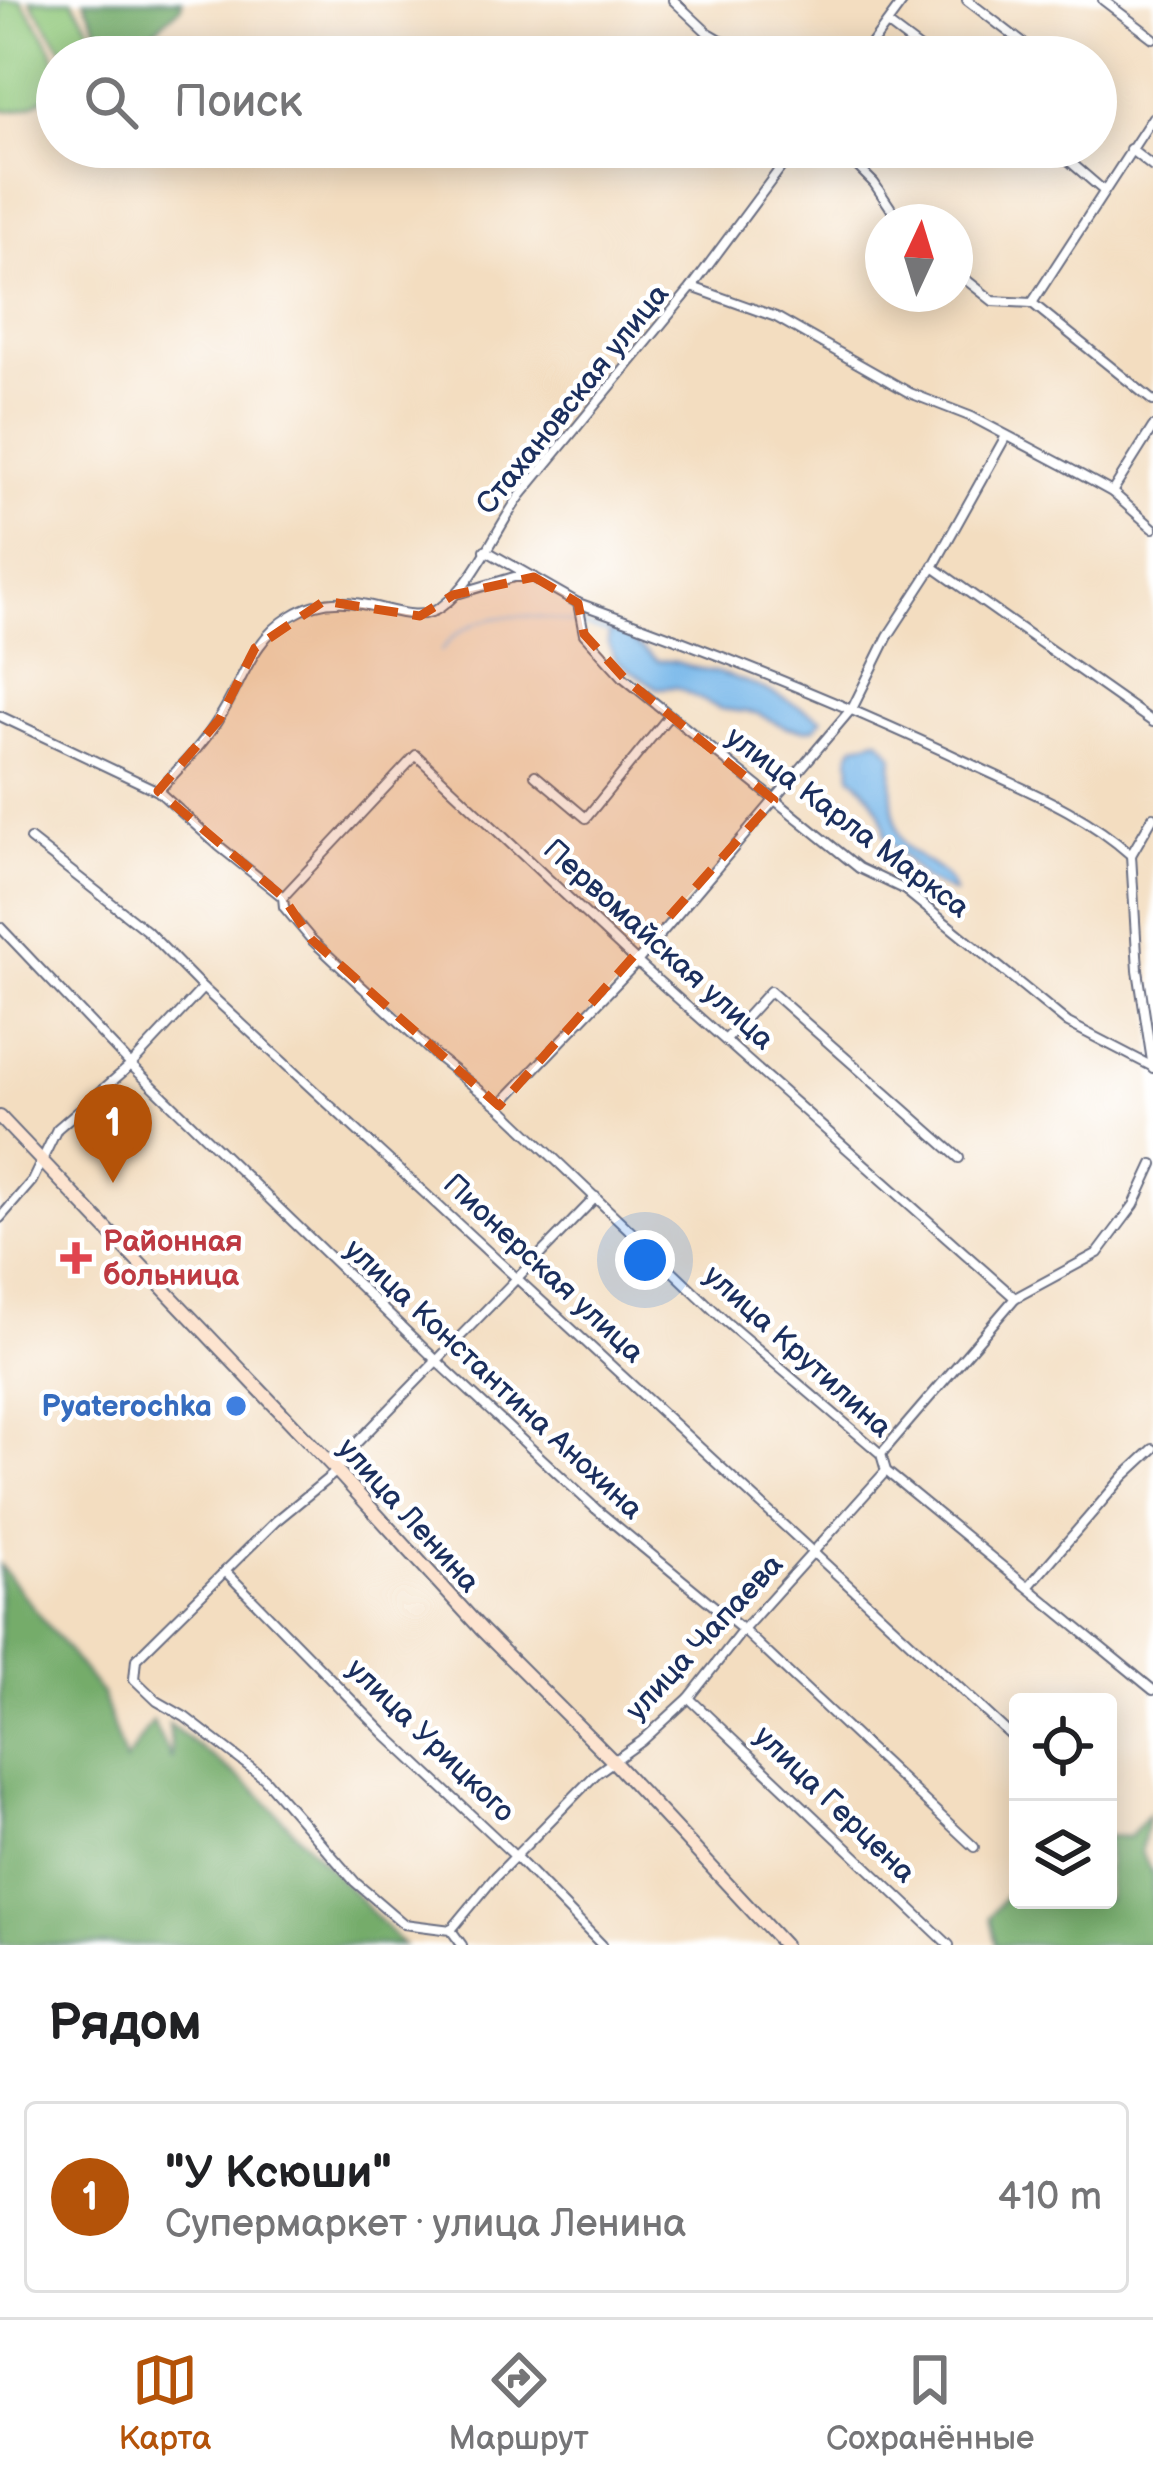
<!DOCTYPE html>
<html lang="ru">
<head>
<meta charset="utf-8">
<style>
  body { margin:0; font-family:"Balsamiq Sans",sans-serif; background:#f2f2f2; color:#202124 }
  .controls { position:absolute; right:36px; bottom:36px; display:grid; overflow:hidden; border-radius:12px; box-shadow:0 6px 30px #0003 }
  .controls button { width:108px; height:108px; display:grid; place-items:center; padding:0; border:0; border-bottom:3px solid #e0e0e0; background:#fff; color:#202124; font:60px sans-serif }
  .compass { position:absolute; left:865px; top:204px; width:108px; height:108px; border-radius:50%; background:#fff; box-shadow:0 6px 30px #0003; rotate:4deg }
  .you { position:absolute; left:645px; top:1260px; width:42px; height:42px; margin:-30px; border:9px solid #fff; border-radius:50%; background:#1a73e8; box-shadow:0 0 0 18px #1a73e833 }
  .badge { display:grid; place-items:center; width:78px; height:78px; border-radius:50%; background:#b45309; color:#fff; font-size:39px; font-weight:700 }
  .pin { position:absolute; translate:-50% -99px; filter:drop-shadow(0 3px 6px #0008) }
  .pin::after { content:''; position:absolute; top:63px; width:42px; height:36px; background:inherit; clip-path:polygon(0 0,100% 0,50% 100%) }
  .list { margin:0; padding:0; list-style:none }
  h2 { display:flex; justify-content:space-between; align-items:center; height:156px; margin:0; padding:0 48px; font-size:51px }
  h2 small { font-size:39px; font-weight:400; color:#757577 }
  .list li { display:grid; grid-template-columns:78px 1fr auto; gap:36px; align-items:center; box-sizing:border-box; height:192px; margin:0 24px 24px; padding:0 24px; border:3px solid #e0e0e0; border-radius:12px }
  .list b { display:block; font-size:45px; white-space:nowrap }
  .list p { margin:0; font-size:39px; white-space:nowrap; color:#757577 }
  .list em { font-size:39px; font-style:normal; color:#757577 }
  .icon { flex:none; width:66px; height:66px; fill:none; stroke:currentColor; stroke-width:2; stroke-linecap:round; stroke-linejoin:round }
  .map { position:relative; flex:none; width:1153px; height:1945px; overflow:hidden }
  .search { position:absolute; background:#fff; box-shadow:0 6px 30px #0003; left:36px; right:36px; top:36px; height:132px; display:flex; align-items:center; gap:30px; box-sizing:border-box; padding:0 42px; border-radius:66px; color:#757577; font-size:45px }
  .sheet { height:372px; background:#fff }
  nav { display:flex; justify-content:space-around; align-items:center; box-sizing:border-box; height:168px; border-top:3px solid #e0e0e0; background:#fff; font-size:33px; color:#757577 }
  nav a { display:grid; justify-items:center; gap:6px }
  nav .on { color:#b45309 }
  .map>svg:first-child { display:block }
</style>
</head>
<body>
<div class="map">
<svg width="1153" height="1945" viewBox="0 0 1153 1945">
  <rect width="100%" height="100%" fill="#fff"/>
  <filter id="ink" filterUnits="userSpaceOnUse"><feTurbulence type="fractalNoise" baseFrequency=".00833" numOctaves="2"/><feDisplacementMap in="SourceGraphic" scale="24" xChannelSelector="R" yChannelSelector="G"/><feConvolveMatrix kernelMatrix="1 2 1 2 8 2 1 2 1" color-interpolation-filters="sRGB"/></filter>
  <filter id="wash" filterUnits="userSpaceOnUse"><feTurbulence type="fractalNoise" baseFrequency=".004" numOctaves="4" result="noise"/><feDisplacementMap in="SourceGraphic" scale="48" xChannelSelector="R" yChannelSelector="G"/><feGaussianBlur stdDeviation="2.7" result="paint"/><feColorMatrix in="noise" values="0 0 0 0 0 0 0 0 0 0 0 0 0 0 0 0 0 1.4 0 .05"/><feComposite in="paint" operator="in"/></filter>
  <g filter="url(#wash)">
    <rect width="100%" height="100%" fill="#f3ddc0"/>
    <g fill="#91c87b" stroke="#567c6c" stroke-width="3">
      <path d="M0,0H21C40,30 81,75 38,102C26,109 14,112 0,110Z"/>
      <polygon points="30,0 72,0 92,31 63,50"/>
    </g>
    <g fill="#74ac6b" stroke="#486e64" stroke-width="3">
      <polygon points="84,0 182,0 181,7 126,55 99,57 96,47 99,32"/>
      <polygon points="0,1565 102,1694 125,1762 152,1721 172,1760 169,1724 254,1789 403,1945 0,1945"/>
      <polygon points="1148,1815 1141,1852 1153,1874 1153,1945 996,1945 990,1917 1018,1877 1018,1900 1108,1900 1108,1836 1129,1837"/>
    </g>
    <g fill="#74b6e9" stroke="#4872a4" stroke-width="3">
      <path d="M609,632L624,635L658,661C678,660 679,664 696,668C744,677 779,695 822,719L815,728L805,730L785,727L756,713L721,709L675,687L657,688L617,661L608,643Z"/>
      <path d="M879,739L893,755C891,777 891,830 907,847C922,864 949,868 954,893L925,880L885,836C886,814 868,789 851,776L850,753L855,745Z"/>
    </g>
    <g fill="none" stroke-linecap="round" stroke-linejoin="round">
      <path stroke="#74b6e9" stroke-width="3" d="M441,651C479,598 555,618 609,632"/>
    </g>
  </g>
  <g filter="url(#ink)">
    <g fill="none" stroke-linecap="round" stroke-linejoin="round">
      <defs>
        <g id="minor">
          <polyline points="673,0 707,32 750,57"/>
          <polyline points="967,0 1041,57"/>
          <polyline points="1103,0 1153,38"/>
          <polyline points="887,24 931,57"/>
          <polyline points="862,57 904,0"/>
          <polyline points="838,147 874,183 900,222"/>
          <polyline points="1053,147 1104,191"/>
          <polyline points="1130,149 1153,167"/>
          <polyline points="955,271 993,301 1032,303 1153,401"/>
          <polyline points="692,287 776,317 910,393 972,417 1063,465 1112,492 1153,528"/>
          <polyline points="1032,303 1153,117"/>
          <polyline points="1112,492 1153,427"/>
          <polyline points="485,550 578,603 584,634 624,678 859,868 905,890 1068,1023 1153,1067"/>
          <polyline points="933,567 1153,722"/>
          <polyline points="460,593 514,577 533,577"/>
          <path d="M578,603C715,652 841,702 971,764C1028,791 1083,812 1131,855"/>
          <polyline points="0,716 158,791 219,846 283,897 284,907 311,939 435,1055 499,1106 725,1321 881,1454 886,1471 1153,1690"/>
          <polyline points="535,775 586,818 669,716"/>
          <path d="M158,791C179,768 202,746 218,720C243,683 250,641 291,616C354,577 404,634 441,607C478,580 494,531 521,495L692,287L796,147"/>
          <polyline points="30,839 147,931 203,988 1018,1742"/>
          <polyline points="1131,855 1138,970 1153,1068"/>
          <polyline points="1131,855 1153,817"/>
          <polyline points="283,897 416,755 637,962 1015,1298"/>
          <polyline points="0,927 131,1065 437,1361 596,1509 743,1630 974,1847"/>
          <polyline points="727,1038 770,991 959,1158"/>
          <polyline points="499,1106 637,962 853,707 888,636 933,567 1006,436"/>
          <polyline points="0,1218 32,1181 57,1129 131,1065 203,988"/>
          <polyline points="881,1454 1015,1298 1098,1253 1134,1205 1153,1164"/>
          <polyline points="225,1571 385,1734 516,1857 602,1945"/>
          <polyline points="1029,1586 1124,1476 1153,1449"/>
          <polyline points="689,1698 949,1945"/>
          <polyline points="1108,1834 1110,1836"/>
          <polyline points="451,1930 495,1877 597,1773 642,1741 689,1698 743,1630 886,1471"/>
          <polyline points="462,1945 451,1930 404,1924 355,1882 264,1778 185,1717 157,1701 134,1679 136,1659 276,1521 337,1471 342,1458 596,1197"/>
        </g>
        <polyline id="secondary" points="0,1117 337,1471 482,1630 613,1761 784,1945"/>
      </defs>
      <use href="#minor" stroke="#676c80" stroke-width="12"/>
      <use href="#secondary" stroke="#676c80" stroke-width="16"/>
      <use href="#minor" stroke="#fff" stroke-width="8"/>
      <use href="#secondary" stroke="#fde4d0" stroke-width="12"/>
    </g>
  </g>
  <path fill="#d45514" fill-opacity="0.2" stroke="#d45514" stroke-width="9" stroke-dasharray="24 15" stroke-linejoin="round" d="M534,577L578,603L584,634L624,678L774,800L499,1106L311,939L283,897L158,791L219,720L255,648L324,601L420,616L453,595Z"/>
  <path fill="#e0444e" stroke="#fff" stroke-width="4.5" d="M70 1240h12v12h12v12h-12v12h-12v-12h-12v-12h12z"/>
  <circle fill="#3f7fe0" stroke="#fff" stroke-width="4.5" cx="236" cy="1406" r="12"/>
  <g text-anchor="middle" stroke-width="9" stroke-linejoin="round" paint-order="stroke">
    <g font-size="30" fill="#1b2f5e" stroke="#fff">
      <text transform="translate(572 399) rotate(-51)" y="10">Стахановская улица</text>
      <text transform="translate(848 822) rotate(37)" y="10">улица Карла Маркса</text>
      <text transform="translate(659 944) rotate(42)" y="10">Первомайская улица</text>
      <text transform="translate(544 1268) rotate(43)" y="10">Пионерская улица</text>
      <text transform="translate(798 1351) rotate(42)" y="10">улица Крутилина</text>
      <text transform="translate(494 1379) rotate(43)" y="10">улица Константина Анохина</text>
      <text transform="translate(409 1515) rotate(48)" y="10">улица Ленина</text>
      <text transform="translate(704 1637) rotate(-47)" y="10">улица Чапаева</text>
      <text transform="translate(431 1740) rotate(44)" y="10">улица Урицкого</text>
      <text transform="translate(835 1804) rotate(44)" y="10">улица Герцена</text>
    </g>
    <g font-size="30" font-weight="bold" fill="#be3a42" stroke="#fff" text-anchor="start">
      <text x="103" y="1251">Районная<tspan x="103" dy="34">больница</tspan></text>
    </g>
    <g font-size="30" font-weight="bold" fill="#366cbe" stroke="#fff" text-anchor="end">
      <text x="212" y="1416">Pyaterochka</text>
    </g>
  </g>
</svg>
<div class="controls">
<button><svg class="icon" aria-label="locate" viewBox="0 0 24 24"><circle cx="12" cy="12" r="6"/><path d="M12 2v4M12 18v4M2 12h4M18 12h4"/></svg></button>
<button><svg class="icon" aria-label="layers" viewBox="0 0 24 24"><path d="M12 4l9 5-9 5-9-5zM3 14l9 5 9-5"/></svg></button>
</div>
<svg class="compass" viewBox="-18 -18 36 36"><path d="M0-13l5 13h-10z" fill="#e53935"/><path d="M0 13l5-13h-10z" fill="#757577"/></svg>
<div class="you"></div>
<div class="pin badge" style="left:113px;top:1183px">1</div>
<div class="search"><svg class="icon" aria-label="search" viewBox="0 0 24 24"><circle cx="10" cy="10" r="6"/><path d="M15 15l6 6"/></svg>Поиск</div>
</div>
<section class="sheet">
<h2>Рядом<small></small></h2>
<ul class="list">
<li><span class="badge">1</span><div><b>&quot;У Ксюши&quot;</b><p>Супермаркет · улица Ленина</p></div><em>410 m</em></li>
</ul>
</section>
<nav>
<a class="on"><svg class="icon" aria-label="map" viewBox="0 0 24 24"><path d="M3 6l6-2 6 2 6-2v14l-6 2-6-2-6 2zM9 4v14M15 6v14"/></svg>Карта</a>
<a><svg class="icon" aria-label="directions" viewBox="0 0 24 24"><path d="M12 3l9 9-9 9-9-9zM9 14v-3h6M13 9l2 2-2 2"/></svg>Маршрут</a>
<a><svg class="icon" aria-label="saved" viewBox="0 0 24 24"><path d="M7 4h10v16l-5-4-5 4z"/></svg>Сохранённые</a>
</nav>
</body>
</html>
